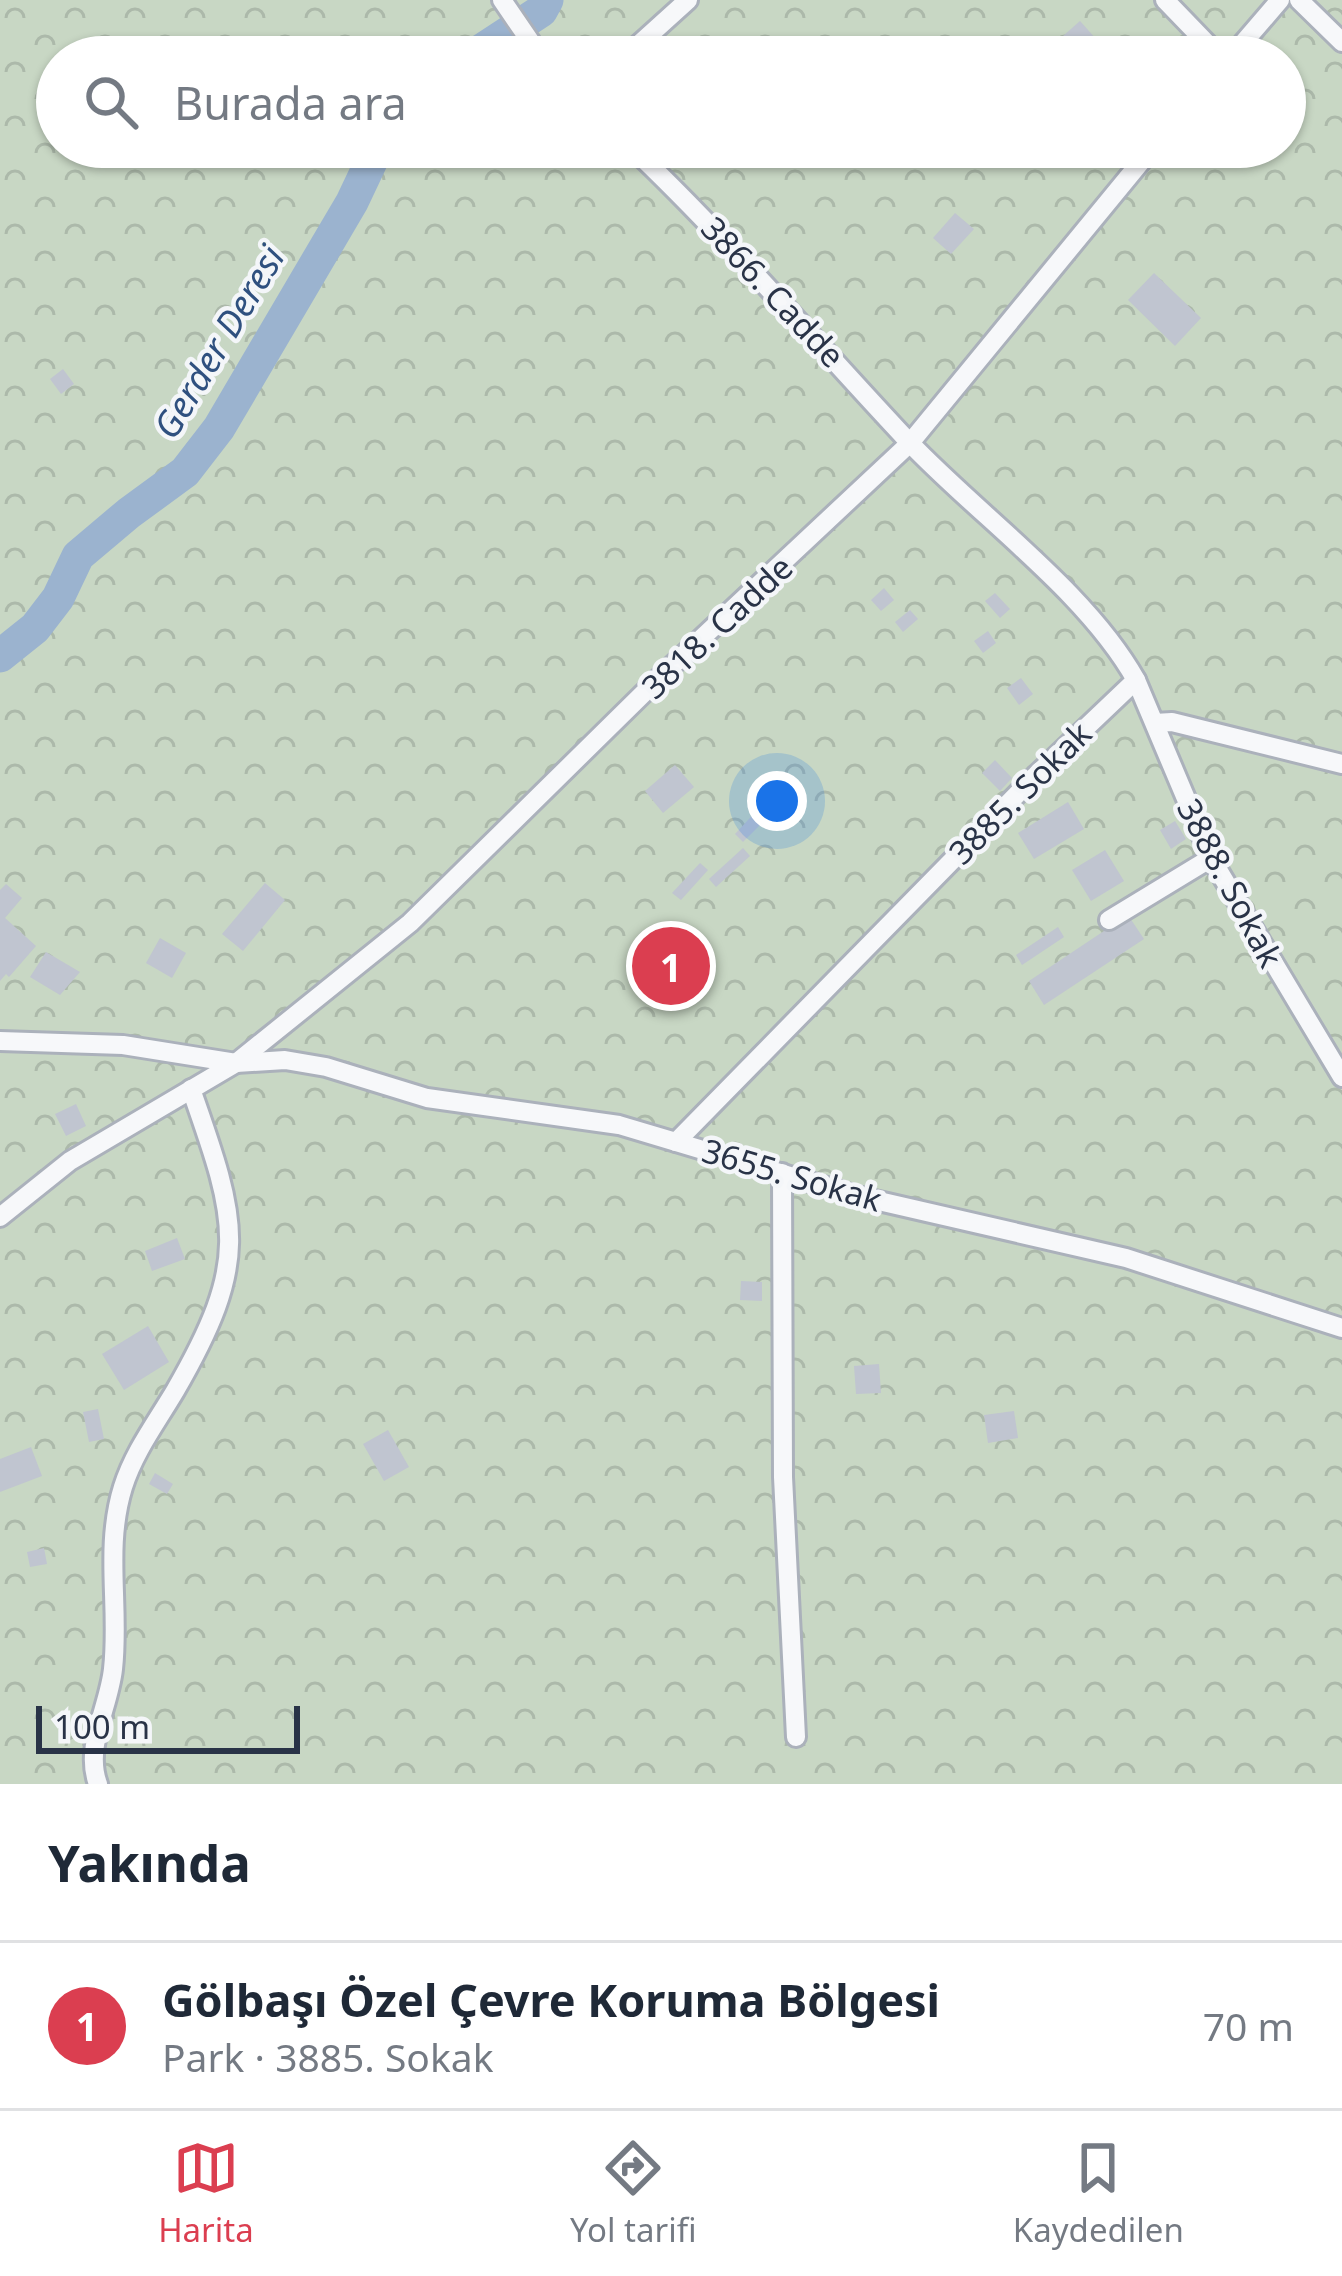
<!DOCTYPE html>
<html lang="tr">
<head>
<meta charset="utf-8">
<style>
  body { margin:0; font-family:"Noto Sans",sans-serif; background:#f6f6f7; color:#1f2937 }
  .scale { position:absolute; left:36px; bottom:30px; width:264px; box-sizing:border-box; padding-left:12px; border:6px solid #293347; border-top:0; font-size:33px; line-height:42px; white-space:nowrap; color:#293347; -webkit-text-stroke:9px #f4f6f9; paint-order:stroke }
  .you { position:absolute; left:777px; top:801px; width:42px; height:42px; margin:-30px; border:9px solid #fff; border-radius:50%; background:#1a73e8; box-shadow:0 0 0 18px #1a73e833 }
  .badge { display:grid; place-items:center; width:78px; height:78px; border-radius:50%; background:#db3e50; color:#fff; font-size:39px; font-weight:700 }
  .pin { position:absolute; translate:-50% -50%; border:6px solid #fff; box-shadow:0 3px 12px #0006 }
  .list { margin:0; padding:0; list-style:none }
  h2 { display:flex; justify-content:space-between; align-items:center; height:156px; margin:0; padding:0 48px; font-size:51px }
  h2 small { font-size:39px; font-weight:400; color:#747a83 }
  .list li { display:grid; grid-template-columns:78px 1fr auto; gap:36px; align-items:center; box-sizing:border-box; height:168px; padding:0 48px; border-top:3px solid #e0e1e3 }
  .list b { display:block; font-size:45px; white-space:nowrap }
  .list p { margin:0; font-size:39px; white-space:nowrap; color:#747a83 }
  .list em { font-size:39px; font-style:normal; color:#747a83 }
  .icon { flex:none; width:66px; height:66px; fill:none; stroke:currentColor; stroke-width:2; stroke-linecap:round; stroke-linejoin:round }
  .map { position:relative; flex:none; width:1342px; height:1784px; overflow:hidden }
  .search { position:absolute; background:#fff; box-shadow:0 3px 9px #0004; left:36px; right:36px; top:36px; height:132px; display:flex; align-items:center; gap:30px; box-sizing:border-box; padding:0 42px; border-radius:66px; color:#747a83; font-size:45px }
  .sheet { height:324px; background:#fff }
  nav { display:flex; justify-content:space-around; align-items:center; box-sizing:border-box; height:168px; border-top:3px solid #e0e1e3; background:#fff; font-size:33px; color:#747a83 }
  nav a { display:grid; justify-items:center; gap:6px }
  nav .on { color:#db3e50 }
  .map>svg:first-child { display:block }
</style>
</head>
<body>
<div class="map">
<svg width="1342" height="1784" viewBox="0 0 1342 1784">
  <defs>
    <pattern id="park-crowns" width="20" height="18" patternUnits="userSpaceOnUse" patternTransform="scale(3)"><rect width="20" height="18" fill="#c8d7c4"/><path d="M2 6a3 3 0 1 1 6 0M12 15a3 3 0 1 1 6 0" fill="none" stroke="#acb9aa"/></pattern>
  </defs>
  <rect width="100%" height="100%" fill="#e3e7ed"/>
  <path fill="url(#park-crowns)" fill-rule="evenodd" d="M0,0H1342V1784H0ZM57,57H1285V147H57Z"/>
  <g fill="none" stroke-linecap="round" stroke-linejoin="round">
    <g stroke="#9bb3cf" stroke-width="33">
      <polyline points="471,57 541,11 547,0"/>
      <polyline points="0,656 35,628 58,598 78,556 129,513 185,472 219,428 352,202 378,147"/>
    </g>
  </g>
  <g fill="#c0c5d0">
    <polygon points="1080,21 1097,40 1081,55 1063,36"/>
    <polygon points="661,38 673,57 632,57"/>
    <polygon points="955,213 974,229 951,254 933,238"/>
    <polygon points="1154,273 1201,318 1175,346 1128,300"/>
    <polygon points="63,369 74,384 61,394 50,379"/>
    <polygon points="884,588 894,600 881,611 871,600"/>
    <polygon points="995,593 1010,609 1000,618 985,601"/>
    <polygon points="910,610 918,619 903,632 895,622"/>
    <polygon points="988,631 996,643 983,653 974,641"/>
    <polygon points="1021,678 1033,694 1019,705 1007,688"/>
    <polygon points="995,760 1012,778 1000,791 982,773"/>
    <polygon points="675,765 694,787 663,813 645,791"/>
    <polygon points="1068,802 1084,829 1034,859 1018,833"/>
    <polygon points="762,805 771,814 743,842 735,834"/>
    <polygon points="1175,821 1186,839 1171,849 1160,830"/>
    <polygon points="743,848 750,856 716,887 709,879"/>
    <polygon points="1105,850 1124,881 1091,901 1072,870"/>
    <polygon points="700,863 708,870 681,900 672,893"/>
    <polygon points="265,883 285,900 243,951 222,934"/>
    <polygon points="6,884 22,898 5,918 36,946 9,977 6,974 0,981 0,890"/>
    <polygon points="1128,915 1144,939 1044,1005 1029,981"/>
    <polygon points="1058,927 1064,937 1022,965 1016,955"/>
    <polygon points="160,938 186,953 172,978 146,963"/>
    <polygon points="46,952 80,972 60,995 30,977"/>
    <polygon points="76,1104 86,1126 66,1136 55,1114"/>
    <polygon points="177,1238 185,1259 152,1271 145,1251"/>
    <polygon points="741,1281 762,1282 762,1301 740,1300"/>
    <polygon points="148,1326 169,1362 124,1390 102,1354"/>
    <polygon points="879,1364 881,1393 856,1394 854,1366"/>
    <polygon points="98,1409 104,1439 89,1442 83,1412"/>
    <polygon points="1014,1411 1018,1438 988,1443 984,1415"/>
    <polygon points="388,1430 409,1467 384,1481 363,1444"/>
    <polygon points="31,1447 42,1476 0,1492 0,1459"/>
    <polygon points="155,1473 173,1484 167,1494 149,1484"/>
    <polygon points="44,1548 47,1564 30,1567 27,1552"/>
  </g>
  <g fill="none" stroke-linecap="round" stroke-linejoin="round">
    <defs>
      <g id="minor">
        <polyline points="502,0 541,57"/>
        <polyline points="1165,0 1220,57"/>
        <polyline points="1299,0 1342,42"/>
        <polyline points="625,57 688,0"/>
        <polyline points="1231,57 1280,0"/>
        <path d="M631,147C730,241 815,342 908,441C979,516 1086,591 1136,680L1031,780L676,1142"/>
        <polyline points="1136,680 1211,858 1342,1077"/>
        <polyline points="1155,723 1172,722 1342,764"/>
        <polyline points="1109,920 1211,858"/>
        <polyline points="0,1041 123,1045 236,1063 285,1060 326,1067 427,1098 619,1125 857,1196 1126,1258 1342,1328"/>
        <polyline points="782,1173 783,1477 796,1737"/>
        <polyline points="0,1217 70,1161 236,1063 410,923 658,679 910,443 1153,147"/>
        <path d="M98,1784C84,1747 109,1707 113,1669C120,1607 104,1548 123,1487C134,1452 156,1423 175,1391C250,1261 239,1225 191,1089"/>
      </g>
    </defs>
    <use href="#minor" stroke="#abb1bb" stroke-width="24"/>
    <use href="#minor" stroke="#f7f8fa" stroke-width="18"/>
  </g>
  <g text-anchor="middle" stroke-width="9" stroke-linejoin="round" paint-order="stroke">
    <g font-size="33" fill="#293347" stroke="#f4f6f9">
      <text transform="translate(773 292) rotate(47)" y="12">3866. Cadde</text>
      <text transform="translate(717 627) rotate(-43)" y="12">3818. Cadde</text>
      <text transform="translate(1020 793) rotate(-45)" y="12">3885. Sokak</text>
      <text transform="translate(1230 883) rotate(62)" y="12">3888. Sokak</text>
      <text transform="translate(792 1175) rotate(16)" y="12">3655. Sokak</text>
    </g>
    <g font-size="36" font-style="italic" fill="#2f507f" stroke="#f4f6f9">
      <text transform="translate(219 342) rotate(-59)" y="13">Gerder Deresi</text>
    </g>
  </g>
</svg>
<div class="scale">100 m</div>
<div class="you"></div>
<div class="pin badge" style="left:671px;top:966px">1</div>
<div class="search"><svg class="icon" aria-label="search" viewBox="0 0 24 24"><circle cx="10" cy="10" r="6"/><path d="M15 15l6 6"/></svg>Burada ara</div>
</div>
<section class="sheet">
<h2>Yakında<small></small></h2>
<ul class="list">
<li><span class="badge">1</span><div><b>Gölbaşı Özel Çevre Koruma Bölgesi</b><p>Park · 3885. Sokak</p></div><em>70 m</em></li>
</ul>
</section>
<nav>
<a class="on"><svg class="icon" aria-label="map" viewBox="0 0 24 24"><path d="M3 6l6-2 6 2 6-2v14l-6 2-6-2-6 2zM9 4v14M15 6v14"/></svg>Harita</a>
<a><svg class="icon" aria-label="directions" viewBox="0 0 24 24"><path d="M12 3l9 9-9 9-9-9zM9 14v-3h6M13 9l2 2-2 2"/></svg>Yol tarifi</a>
<a><svg class="icon" aria-label="saved" viewBox="0 0 24 24"><path d="M7 4h10v16l-5-4-5 4z"/></svg>Kaydedilen</a>
</nav>
</body>
</html>
